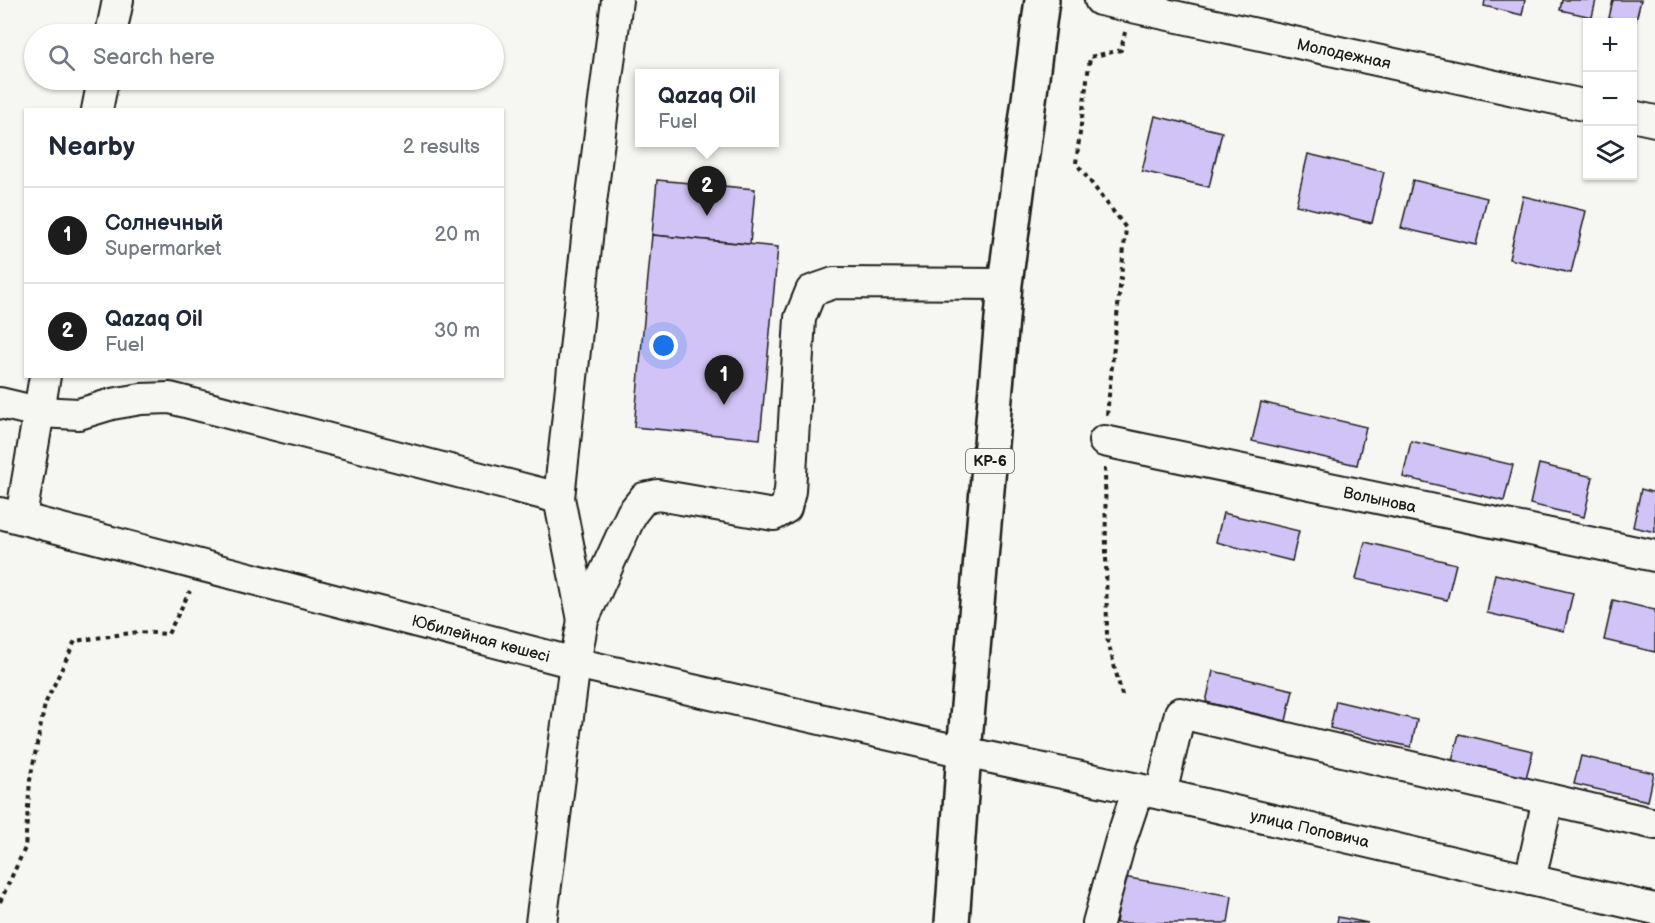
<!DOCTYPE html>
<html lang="en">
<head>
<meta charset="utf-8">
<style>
  body { margin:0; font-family:"Balsamiq Sans",sans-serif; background:#f6f6f7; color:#1f2937 }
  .controls { position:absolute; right:18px; top:18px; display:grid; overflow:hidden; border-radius:0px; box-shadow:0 2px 4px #0004 }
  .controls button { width:54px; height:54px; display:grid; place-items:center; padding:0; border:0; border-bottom:2px solid #e0e1e3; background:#fff; color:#1f2937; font:30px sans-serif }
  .you { position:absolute; left:664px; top:346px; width:21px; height:21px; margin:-15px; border:4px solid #fff; border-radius:50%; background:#1a73e8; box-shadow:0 0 0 9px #1a73e833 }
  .badge { display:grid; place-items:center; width:39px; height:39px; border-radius:50%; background:#1c1c1c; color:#fff; font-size:20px; font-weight:700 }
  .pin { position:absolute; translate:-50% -50px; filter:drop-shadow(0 2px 3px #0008) }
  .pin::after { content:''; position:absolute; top:32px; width:21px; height:18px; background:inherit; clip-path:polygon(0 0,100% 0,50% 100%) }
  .popup { position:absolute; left:635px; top:69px; width:144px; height:78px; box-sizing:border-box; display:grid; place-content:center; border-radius:0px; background:#fff; filter:drop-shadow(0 2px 4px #0005); font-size:20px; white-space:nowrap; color:#747a83 }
  .popup b { font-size:22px; color:#1f2937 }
  .popup::after { content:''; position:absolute; left:50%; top:100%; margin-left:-12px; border:12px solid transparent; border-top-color:#fff }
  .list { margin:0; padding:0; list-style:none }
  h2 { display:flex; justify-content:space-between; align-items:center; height:78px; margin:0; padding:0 24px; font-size:26px }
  h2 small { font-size:20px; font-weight:400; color:#747a83 }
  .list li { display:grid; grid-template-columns:39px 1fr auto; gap:18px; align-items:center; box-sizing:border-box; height:96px; padding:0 24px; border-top:2px solid #e0e1e3 }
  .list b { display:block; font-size:22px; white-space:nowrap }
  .list p { margin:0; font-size:20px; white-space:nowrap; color:#747a83 }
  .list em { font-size:20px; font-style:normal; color:#747a83 }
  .icon { flex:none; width:33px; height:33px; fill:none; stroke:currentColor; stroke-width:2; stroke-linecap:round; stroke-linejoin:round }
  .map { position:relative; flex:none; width:1655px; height:923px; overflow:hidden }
  .search { position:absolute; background:#fff; box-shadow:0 2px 4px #0004; left:24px; top:24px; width:480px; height:66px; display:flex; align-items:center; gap:15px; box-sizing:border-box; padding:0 21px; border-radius:33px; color:#747a83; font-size:22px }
  .panel { position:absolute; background:#fff; box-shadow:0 2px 4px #0004; left:24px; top:108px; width:480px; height:270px; border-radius:0px }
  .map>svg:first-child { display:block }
</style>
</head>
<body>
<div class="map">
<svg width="1655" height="923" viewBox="0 0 1655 923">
  <rect width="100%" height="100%" fill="#f6f6f2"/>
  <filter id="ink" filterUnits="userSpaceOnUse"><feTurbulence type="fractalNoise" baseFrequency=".0167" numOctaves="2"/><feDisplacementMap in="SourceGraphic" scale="12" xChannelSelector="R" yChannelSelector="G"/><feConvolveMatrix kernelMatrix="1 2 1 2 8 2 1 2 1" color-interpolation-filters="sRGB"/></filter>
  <g filter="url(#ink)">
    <g fill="#d1c3f5" stroke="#1c1c1c" stroke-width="1.5">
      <polygon points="1485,0 1525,0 1522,15 1484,6"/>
      <polygon points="1562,0 1596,0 1592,17 1560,10"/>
      <polygon points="1613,0 1641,0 1635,24 1609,18"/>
      <polygon points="1155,116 1222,132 1209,187 1142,171"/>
      <polygon points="1308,154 1384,172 1372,223 1296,205"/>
      <polygon points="657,180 755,189 750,244 652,235"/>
      <polygon points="1413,180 1487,198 1476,245 1401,228"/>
      <polygon points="1523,196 1586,211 1571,273 1509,259"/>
      <polygon points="652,235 778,247 760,439 634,427"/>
      <polygon points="1261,402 1366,427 1357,465 1252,441"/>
      <polygon points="1411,441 1513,465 1504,501 1403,477"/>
      <polygon points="1539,464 1593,477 1584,517 1530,504"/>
      <polygon points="1641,489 1655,493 1655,532 1633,527"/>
      <polygon points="1223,513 1299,531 1292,561 1216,542"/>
      <polygon points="1365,542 1456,564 1447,600 1356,579"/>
      <polygon points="1495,574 1573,593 1564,631 1487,613"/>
      <polygon points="1613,600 1655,610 1655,652 1604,640"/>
      <polygon points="1213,671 1293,690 1286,721 1206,702"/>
      <polygon points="1336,701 1417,720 1411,747 1330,728"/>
      <polygon points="1459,734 1533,751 1526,778 1452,761"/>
      <polygon points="1581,756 1654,773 1648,801 1574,784"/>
      <polygon points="1123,877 1232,896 1228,923 1116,923"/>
      <polygon points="1338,917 1368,923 1337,923"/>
    </g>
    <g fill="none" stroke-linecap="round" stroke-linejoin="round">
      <defs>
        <g id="minor">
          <polyline points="1100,0 1588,106"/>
          <polyline points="111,34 118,0"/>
          <polyline points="97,110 103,80"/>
          <polyline points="1632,116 1655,121"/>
          <polyline points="0,403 38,412 79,414 112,404 141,399 170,398 559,498"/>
          <polyline points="1104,441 1655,556"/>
          <polyline points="0,513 575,663 964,752 1161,794 1655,909"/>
          <polyline points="21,517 45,376"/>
          <polyline points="583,620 559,498 590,211 617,0"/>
          <polyline points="1161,794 1180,713 1655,824"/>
          <polyline points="1530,880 1548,799"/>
          <polyline points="541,923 575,663 583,620 632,513 644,498 658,495 774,515 786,508 790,491 800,318 811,291 834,283 1005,284"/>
          <polyline points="1098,923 1120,843 1138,789"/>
        </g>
        <polyline id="highway" points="952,923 964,752 1005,284 1042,0"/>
      </defs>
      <use href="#minor" stroke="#1c1c1c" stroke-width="34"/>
      <use href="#highway" stroke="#1c1c1c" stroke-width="38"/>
      <g stroke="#1c1c1c" stroke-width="4" stroke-dasharray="4.5 4.5" stroke-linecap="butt">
        <polyline points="1107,415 1126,228 1076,163 1090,57 1121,50 1125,32"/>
        <polyline points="1105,468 1107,638 1123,699"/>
        <polyline points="0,902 25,848 30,780 45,704 75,641 138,632 168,634 190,591"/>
      </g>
      <use href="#minor" stroke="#f6f6f2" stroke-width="30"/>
      <use href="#highway" stroke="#f6f6f2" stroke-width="33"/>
    </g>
  </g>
  <g text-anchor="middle" stroke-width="6" stroke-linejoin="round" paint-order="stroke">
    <rect fill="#f6f6f2" stroke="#5d5d5c" stroke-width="1.5" x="966" y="449" width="48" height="24" rx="4.5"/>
    <g font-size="15" font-weight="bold" fill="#1c1c1c">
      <text x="990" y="466">KP-6</text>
    </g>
    <g font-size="16" fill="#1c1c1c" stroke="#f6f6f2">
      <text transform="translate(1344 53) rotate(12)" y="6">Молодежная</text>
      <text transform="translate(1380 499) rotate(12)" y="6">Волынова</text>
      <text transform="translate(481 638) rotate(15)" y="6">Юбилейная көшесі</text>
      <text transform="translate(1310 828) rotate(13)" y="6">улица Поповича</text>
    </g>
  </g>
</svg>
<div class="controls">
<button>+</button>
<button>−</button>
<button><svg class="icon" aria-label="layers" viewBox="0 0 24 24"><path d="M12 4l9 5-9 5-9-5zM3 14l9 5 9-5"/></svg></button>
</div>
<div class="you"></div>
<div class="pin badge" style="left:724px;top:405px">1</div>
<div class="pin badge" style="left:707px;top:216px">2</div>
<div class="popup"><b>Qazaq Oil</b>Fuel</div>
<div class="search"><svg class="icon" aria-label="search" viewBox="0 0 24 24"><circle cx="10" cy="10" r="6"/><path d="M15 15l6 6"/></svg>Search here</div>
<section class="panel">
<h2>Nearby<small>2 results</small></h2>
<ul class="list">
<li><span class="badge">1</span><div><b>Солнечный</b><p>Supermarket</p></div><em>20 m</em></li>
<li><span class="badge">2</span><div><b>Qazaq Oil</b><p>Fuel</p></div><em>30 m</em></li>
</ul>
</section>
</div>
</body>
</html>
